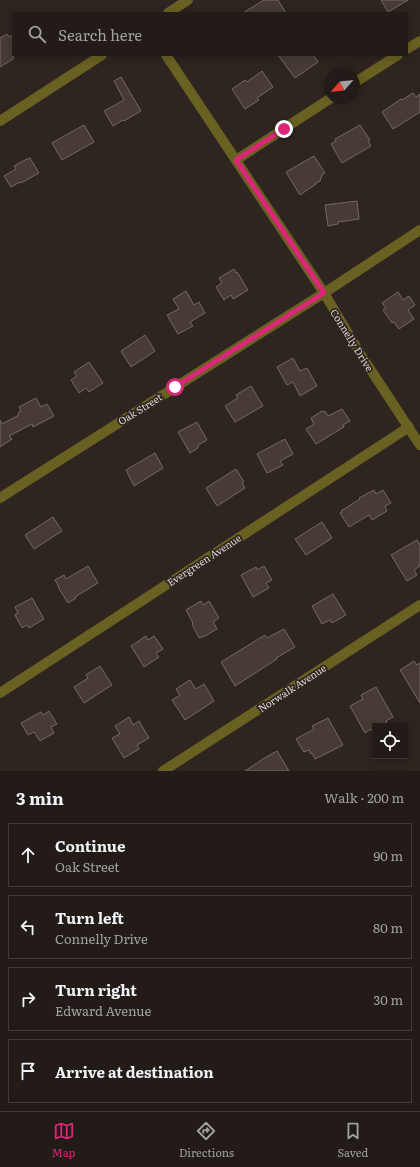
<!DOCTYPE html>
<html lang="en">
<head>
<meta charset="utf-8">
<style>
  body { margin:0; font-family:Literata,serif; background:#2a2421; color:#f1f3f6 }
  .controls { position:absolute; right:12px; bottom:12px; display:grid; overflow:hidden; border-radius:0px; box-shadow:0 2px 10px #0003 }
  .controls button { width:36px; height:36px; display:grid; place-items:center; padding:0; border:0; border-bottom:1px solid #3f3937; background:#221b18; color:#f1f3f6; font:20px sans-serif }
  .compass { position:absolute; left:324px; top:68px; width:36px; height:36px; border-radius:50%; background:#221b18; box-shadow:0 2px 10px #0003; rotate:242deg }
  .stop { position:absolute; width:12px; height:12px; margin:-9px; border:3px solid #db2777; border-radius:50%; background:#fff }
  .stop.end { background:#db2777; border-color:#fff; box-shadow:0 1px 4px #0008 }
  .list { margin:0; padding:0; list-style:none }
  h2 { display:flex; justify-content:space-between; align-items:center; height:52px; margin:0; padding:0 16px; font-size:17px }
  h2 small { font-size:13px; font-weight:400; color:#a2a1a2 }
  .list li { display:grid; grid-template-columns:26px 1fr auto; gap:12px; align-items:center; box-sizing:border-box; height:64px; margin:0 8px 8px; padding:0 8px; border:1px solid #3f3937; border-radius:0px }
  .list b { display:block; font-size:15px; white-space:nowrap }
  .list p { margin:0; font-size:13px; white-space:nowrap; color:#a2a1a2 }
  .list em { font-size:13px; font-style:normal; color:#a2a1a2 }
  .icon { flex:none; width:22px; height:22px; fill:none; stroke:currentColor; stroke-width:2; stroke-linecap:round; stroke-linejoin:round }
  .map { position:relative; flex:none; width:420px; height:771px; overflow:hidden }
  .search { position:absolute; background:#221b18; box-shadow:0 2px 10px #0003; left:12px; right:12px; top:12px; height:44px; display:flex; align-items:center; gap:10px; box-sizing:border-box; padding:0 14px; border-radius:0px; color:#a2a1a2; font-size:15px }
  .sheet { height:340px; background:#221b18 }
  nav { display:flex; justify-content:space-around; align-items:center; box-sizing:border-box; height:56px; border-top:1px solid #3f3937; background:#221b18; font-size:11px; color:#a2a1a2 }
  nav a { display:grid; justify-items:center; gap:2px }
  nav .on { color:#db2777 }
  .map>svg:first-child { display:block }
</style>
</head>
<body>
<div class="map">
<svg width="420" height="771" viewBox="0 0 420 771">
  <rect width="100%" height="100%" fill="#2e2420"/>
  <g fill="#463b36" stroke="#756963">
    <polygon points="264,0 278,0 286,13 243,13"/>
    <polygon points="381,0 408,0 388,12"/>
    <polygon points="7,34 9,37 13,35 13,59 0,67 0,38"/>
    <polygon points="278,55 313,55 318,62 295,78"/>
    <polygon points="262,71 273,87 257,98 259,100 245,109 232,89 245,80 247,82"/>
    <polygon points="121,77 141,111 124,121 123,120 113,126 104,111 124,100 114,81"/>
    <polygon points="413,93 416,97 420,94 420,112 393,129 382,112 401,99 402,100"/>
    <polygon points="84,125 94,142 62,160 52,143"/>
    <polygon points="360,125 370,140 368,141 371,146 342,163 331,144 336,141 335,139"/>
    <polygon points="314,156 325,173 322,175 320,181 316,183 316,184 300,195 286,172"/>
    <polygon points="30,158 39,173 21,183 20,182 11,187 4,176 16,169 14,166 25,160"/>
    <polygon points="357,201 359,219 338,222 338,224 328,226 325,205"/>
    <polygon points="234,269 236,273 237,272 239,275 248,290 233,299 231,295 224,300 216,287 222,283 219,278"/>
    <polygon points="186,291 194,305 199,302 205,313 190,322 193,326 178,334 167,315 179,309 173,299"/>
    <polygon points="398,292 403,300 409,296 415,305 408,310 414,319 399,329 394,322 392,323 383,310 386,308 382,303"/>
    <polygon points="145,335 155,351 131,367 121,351"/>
    <polygon points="293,358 300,371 307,368 317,386 300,396 293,382 287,385 277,367"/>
    <polygon points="89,362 103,383 89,392 86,388 79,393 71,380 77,376 74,372"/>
    <polygon points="251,386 263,406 235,422 225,406 238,398 236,395"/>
    <polygon points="36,398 41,407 47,404 54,416 33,427 32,424 9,436 12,439 0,447 0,420 2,424 19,415 18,413 21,411 19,407"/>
    <polygon points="342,409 350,421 343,425 344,427 316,444 306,429 314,424 311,418 322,411 323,412 325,411 328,416"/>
    <polygon points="197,422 207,440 198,445 198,448 190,453 178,432"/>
    <polygon points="285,439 293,454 280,461 283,465 267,473 257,454"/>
    <polygon points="155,453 163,468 134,486 126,470"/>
    <polygon points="236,469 244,482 242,483 245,488 217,506 206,488"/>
    <polygon points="374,490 376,494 383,490 391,503 385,506 387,511 372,520 369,515 349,527 340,513 342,512 341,511 360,499 359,498"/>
    <polygon points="53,517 62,531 34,549 25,535"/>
    <polygon points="322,522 332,538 306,555 295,539"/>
    <polygon points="417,540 420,545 420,566 414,570 417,575 407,581 391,555"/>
    <polygon points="88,566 98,583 75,597 76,598 68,603 58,587 59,587 55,580 64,575 66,579"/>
    <polygon points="264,566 272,580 266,583 269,588 253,597 241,575 256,567 257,570"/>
    <polygon points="333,594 346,615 332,623 330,620 322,624 312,606"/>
    <polygon points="32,598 44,619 29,628 27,625 22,628 15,615 18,613 15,607"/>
    <polygon points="201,601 203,605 209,601 219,618 213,622 217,629 205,636 199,638 192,624 193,623 186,610"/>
    <polygon points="284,629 295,647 276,658 277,659 235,686 221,662 265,635 267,638"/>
    <polygon points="146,636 148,640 154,636 163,649 156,653 159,657 144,667 131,646"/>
    <polygon points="414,661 417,665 420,663 420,703 400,670"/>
    <polygon points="100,666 112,685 84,703 74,687 88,678 86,675"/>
    <polygon points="190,680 196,689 204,684 214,701 185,720 172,700 180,695 176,689"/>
    <polygon points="376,687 393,717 386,721 387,722 381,726 375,726 375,730 372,731 371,729 365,733 350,706 363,699 361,695"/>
    <polygon points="49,711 57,724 51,727 54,733 40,741 34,732 28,735 21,723 41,712 43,715"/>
    <polygon points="129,717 133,725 139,721 149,738 137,745 139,749 124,758 112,738 120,734 115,726"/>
    <polygon points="328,718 343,745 315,759 312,753 311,754 309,750 304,752 296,739 314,729 312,726"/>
    <polygon points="277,751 289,771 245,771 263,759"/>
  </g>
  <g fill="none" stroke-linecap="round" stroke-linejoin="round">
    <g stroke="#696122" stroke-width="10">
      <polyline points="168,13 188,0"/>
      <polyline points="407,49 420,41"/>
      <polyline points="166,55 324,293 361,355 420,445"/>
      <polyline points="354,83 398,55"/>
      <polyline points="0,121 102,55"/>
      <polyline points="236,160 331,98"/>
      <polyline points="0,498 324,293 420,230"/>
      <polyline points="0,693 409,427"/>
      <polyline points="163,771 420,605"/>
    </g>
  </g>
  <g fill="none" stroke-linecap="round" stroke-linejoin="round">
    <polyline stroke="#db2777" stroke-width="5" points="175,387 324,293 236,160 284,129"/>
  </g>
  <g text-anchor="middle" stroke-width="3.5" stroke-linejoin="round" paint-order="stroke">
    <g font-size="10" fill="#dcd5d2" stroke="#2e2420">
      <text transform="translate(352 340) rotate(58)" y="4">Connelly Drive</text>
      <text transform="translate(140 409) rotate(-32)" y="4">Oak Street</text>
      <text transform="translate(204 560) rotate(-33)" y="4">Evergreen Avenue</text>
      <text transform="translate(292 688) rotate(-33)" y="4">Norwalk Avenue</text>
    </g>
  </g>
</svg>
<div class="controls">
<button><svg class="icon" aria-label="locate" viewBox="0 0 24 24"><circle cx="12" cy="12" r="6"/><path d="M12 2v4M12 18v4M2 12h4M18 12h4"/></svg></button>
</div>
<svg class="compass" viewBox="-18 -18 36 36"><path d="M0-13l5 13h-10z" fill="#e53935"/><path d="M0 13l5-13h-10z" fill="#a2a1a2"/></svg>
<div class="stop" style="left:175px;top:387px"></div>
<div class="stop end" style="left:284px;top:129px"></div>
<div class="search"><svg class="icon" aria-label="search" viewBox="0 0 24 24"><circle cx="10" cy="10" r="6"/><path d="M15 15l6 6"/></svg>Search here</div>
</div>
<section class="sheet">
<h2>3 min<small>Walk · 200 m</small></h2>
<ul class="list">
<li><svg class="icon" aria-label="ahead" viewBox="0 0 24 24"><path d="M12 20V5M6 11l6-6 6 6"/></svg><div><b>Continue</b><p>Oak Street</p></div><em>90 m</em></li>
<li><svg class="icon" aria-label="left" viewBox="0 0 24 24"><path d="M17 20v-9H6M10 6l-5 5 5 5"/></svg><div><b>Turn left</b><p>Connelly Drive</p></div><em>80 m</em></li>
<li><svg class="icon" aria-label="right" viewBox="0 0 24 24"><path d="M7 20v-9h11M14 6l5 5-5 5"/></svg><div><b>Turn right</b><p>Edward Avenue</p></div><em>30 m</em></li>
<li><svg class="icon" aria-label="arrive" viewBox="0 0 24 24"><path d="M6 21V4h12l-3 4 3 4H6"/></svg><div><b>Arrive at destination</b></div></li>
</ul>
</section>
<nav>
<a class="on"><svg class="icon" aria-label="map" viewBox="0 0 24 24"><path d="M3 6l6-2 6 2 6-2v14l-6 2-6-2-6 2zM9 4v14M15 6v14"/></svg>Map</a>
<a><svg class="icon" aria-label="directions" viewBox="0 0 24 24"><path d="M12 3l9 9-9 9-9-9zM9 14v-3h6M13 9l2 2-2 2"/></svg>Directions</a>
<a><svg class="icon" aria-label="saved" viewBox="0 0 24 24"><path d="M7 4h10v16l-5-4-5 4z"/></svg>Saved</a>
</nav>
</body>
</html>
